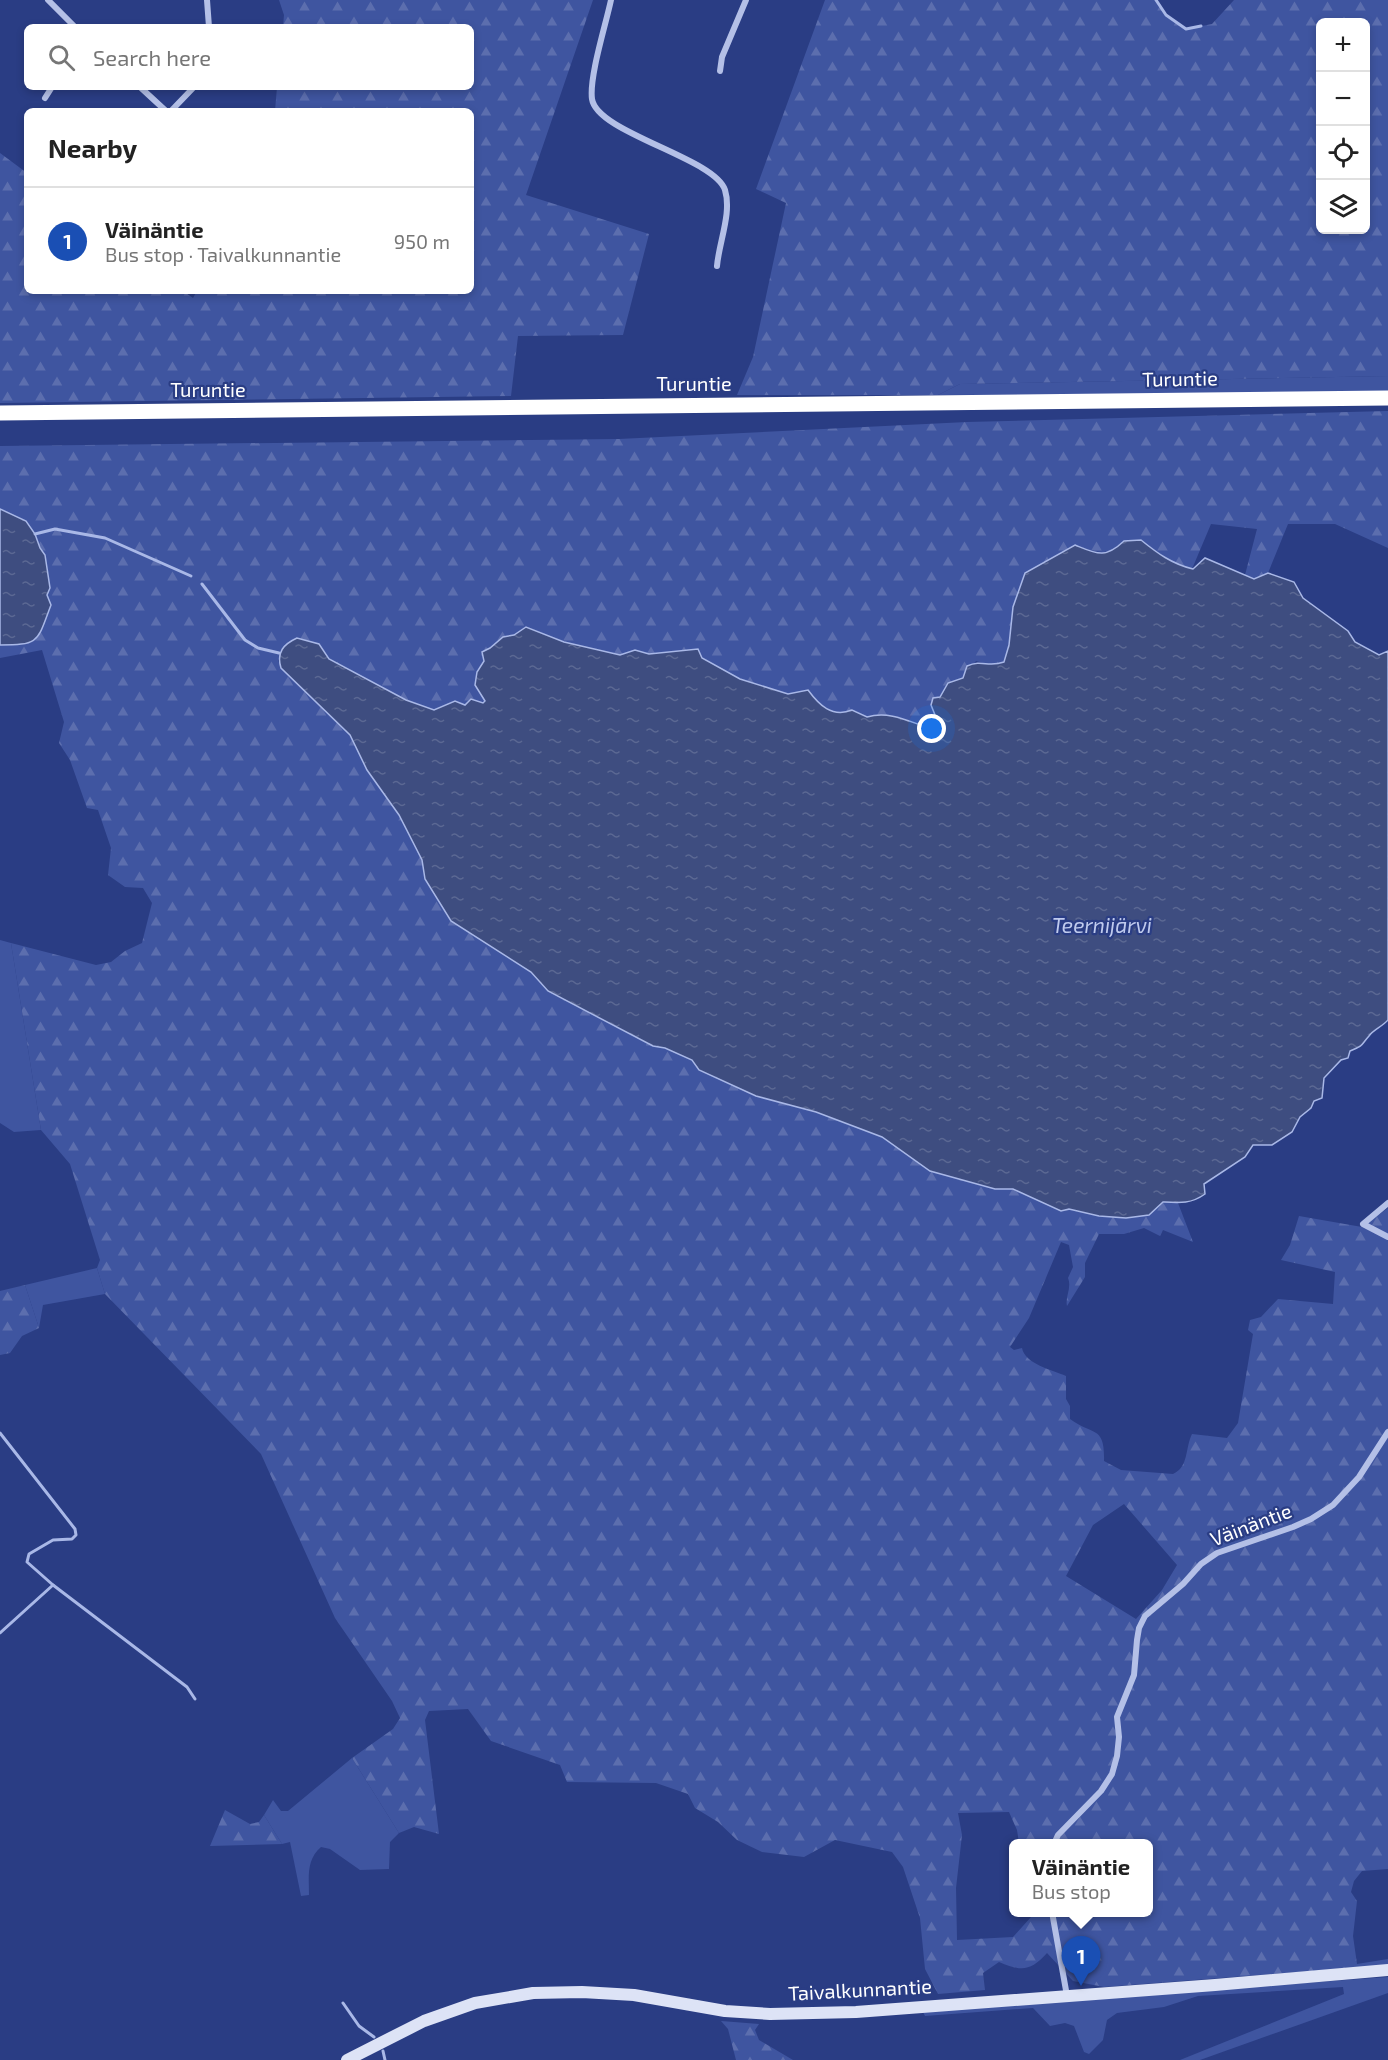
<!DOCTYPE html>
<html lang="en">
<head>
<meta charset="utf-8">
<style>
  body { margin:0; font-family:"Exo 2",sans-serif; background:#f2f2f2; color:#222 }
  .controls { position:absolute; right:18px; top:18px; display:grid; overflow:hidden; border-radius:9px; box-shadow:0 3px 9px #0003 }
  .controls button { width:54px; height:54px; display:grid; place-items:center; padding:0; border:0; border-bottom:2px solid #e0e0e0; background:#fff; color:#222; font:30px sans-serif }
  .you { position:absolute; left:932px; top:729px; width:21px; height:21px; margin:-15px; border:4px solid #fff; border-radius:50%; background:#1a73e8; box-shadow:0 0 0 9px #1a73e833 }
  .badge { display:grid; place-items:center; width:39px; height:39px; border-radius:50%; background:#0f766e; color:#fff; font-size:20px; font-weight:700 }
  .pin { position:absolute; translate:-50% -50px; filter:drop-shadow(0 2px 3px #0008) }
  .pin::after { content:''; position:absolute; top:32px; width:21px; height:18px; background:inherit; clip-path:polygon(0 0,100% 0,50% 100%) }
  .popup { position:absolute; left:1009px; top:1839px; width:144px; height:78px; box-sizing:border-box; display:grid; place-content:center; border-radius:9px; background:#fff; filter:drop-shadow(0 2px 4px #0005); font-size:20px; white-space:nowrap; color:#767676 }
  .popup b { font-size:22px; color:#222 }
  .popup::after { content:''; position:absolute; left:50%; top:100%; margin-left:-12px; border:12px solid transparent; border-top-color:#fff }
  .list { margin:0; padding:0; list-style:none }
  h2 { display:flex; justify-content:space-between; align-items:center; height:78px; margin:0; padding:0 24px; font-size:26px }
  h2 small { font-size:20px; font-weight:400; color:#767676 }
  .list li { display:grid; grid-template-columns:39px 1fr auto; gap:18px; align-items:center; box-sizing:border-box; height:108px; padding:0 24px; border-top:2px solid #e0e0e0 }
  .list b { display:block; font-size:22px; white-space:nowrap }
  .list p { margin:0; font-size:20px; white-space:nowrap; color:#767676 }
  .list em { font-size:20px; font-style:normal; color:#767676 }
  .icon { flex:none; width:33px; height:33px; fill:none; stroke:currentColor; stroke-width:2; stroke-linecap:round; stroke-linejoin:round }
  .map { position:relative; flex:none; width:1388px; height:2060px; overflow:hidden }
  .search { position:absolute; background:#fff; box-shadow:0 3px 9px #0003; left:24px; top:24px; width:450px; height:66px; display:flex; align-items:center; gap:15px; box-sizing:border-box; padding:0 21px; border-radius:9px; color:#767676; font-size:22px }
  .panel { position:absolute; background:#fff; box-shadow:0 3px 9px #0003; left:24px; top:108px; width:450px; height:186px; border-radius:9px }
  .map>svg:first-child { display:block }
</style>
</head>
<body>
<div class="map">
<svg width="1388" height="2060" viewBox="0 0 1388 2060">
  <defs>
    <pattern id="forest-firs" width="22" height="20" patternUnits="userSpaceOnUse" patternTransform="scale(1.5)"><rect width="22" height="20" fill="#3f55a0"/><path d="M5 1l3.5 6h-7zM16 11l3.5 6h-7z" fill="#5c6eae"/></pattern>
    <pattern id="water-ripples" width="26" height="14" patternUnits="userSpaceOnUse" patternTransform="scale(1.5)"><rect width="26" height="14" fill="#3e4d80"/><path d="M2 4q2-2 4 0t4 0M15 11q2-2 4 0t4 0" fill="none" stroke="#5b6893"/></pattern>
  </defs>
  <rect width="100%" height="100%" fill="#2a3d84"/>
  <g fill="#3f55a0">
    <polygon points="1388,376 1388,393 938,395 960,384"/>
    <polygon points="0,940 11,943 41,1130 14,1132 0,1123"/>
    <polygon points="97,1268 105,1294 43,1305 39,1328 25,1285"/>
    <path d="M352,1758L399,1833L390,1842L389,1869L360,1870L330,1849L321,1847C306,1860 309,1877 309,1895L301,1896L290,1842L282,1844L264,1815L273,1800L281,1811H288Z"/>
    <polygon points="1388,1977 1388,1993 1200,2060 1180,2060 1344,1994 1343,1987 1198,1996 1164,2007 1117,2013 1107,2020 1103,2040 1089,2054 1084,2052 1074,2026 1065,2023 1050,2026 1033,2008 925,2016 923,2012 926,2010"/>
  </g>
  <g fill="url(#forest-firs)" fill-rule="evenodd">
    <polygon points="279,0 593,0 526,195 649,234 623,335 518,336 511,396 0,403 0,153 27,173 27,291 183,291 193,298 197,291 471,291 471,111 275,111 277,87 471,87 471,27 283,27 284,15"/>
    <path d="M825,0H1156L1166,15L1186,29L1212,24L1234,0H1388V376L960,384L938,395H737L753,357L786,203L756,189ZM1320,22H1366V230H1320Z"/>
    <path d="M1388,411V548L1335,524H1288L1268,573L1254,579L1245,575L1257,529L1211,524L1192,569C1172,564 1157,553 1141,540C1111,552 1106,557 1075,545L1014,607L1009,645L1004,662L993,666L976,661L963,678L948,683L940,697L931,705L935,715L926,727C907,719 888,711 867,717L852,710C832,718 819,705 808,690L788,694L740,679L702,658L698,649L649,654L635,650L620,655L564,642L527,627L514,635L503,637L490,648L477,672L475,685L485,701L483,704L465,705L454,701L434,710L406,700L329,659L319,644L297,638L278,660L281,668L350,735L367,770L399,815L422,860L425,879L451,921L531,972L548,991L653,1046L665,1048L692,1060L699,1070L756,1096L816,1112L882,1137L930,1171L995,1188L1013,1189L1061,1210L1069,1209L1099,1216L1126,1218L1163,1202L1178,1203L1193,1242L1163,1230L1160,1236L1144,1228L1124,1234H1099L1085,1263V1277L1067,1306C1065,1296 1072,1288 1068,1278L1073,1267L1069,1245L1061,1242L1029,1318L1010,1347L1014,1350L1022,1348C1025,1364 1052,1370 1066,1376V1399L1070,1406V1419C1093,1436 1105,1425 1104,1461L1121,1470L1173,1474C1189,1467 1185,1448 1192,1434L1227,1438L1238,1423L1253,1334L1248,1330L1250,1320L1261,1317L1278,1299L1333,1304L1335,1272L1281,1260L1290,1245L1299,1216L1362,1227L1388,1208V1869L1362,1871L1354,1881L1351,1892L1357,1901L1353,1936L1357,1964L1388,1959V1965L1104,1987L1073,1981L1047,1953C1030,1972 1021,1971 999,1962L983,1973L985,1990L938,1994L925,1969L920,1918L903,1867L892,1852L835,1840L804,1857L762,1852L737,1840L718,1822L695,1808L688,1794L656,1783L567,1782L560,1765L491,1741L468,1709L429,1711L425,1720L439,1834L414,1827L399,1833L352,1758L393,1729L400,1718L392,1701L335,1618L261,1454L105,1294L97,1268L100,1260L70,1164L41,1130L11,943L96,965L111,962L125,951L142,943L152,903L143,888L125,887L108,875L111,848L98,810L87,808L70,760L59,743L64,722L42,650L0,658V645H18L47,595L45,555L39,548L35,534L26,521L0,509V446L619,439L967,422ZM1124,1504L1177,1565L1162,1590L1136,1619L1066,1576L1093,1525ZM1009,1812L1017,1830L1019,1843L1148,1844V1912L1031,1913V1917L1013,1937L957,1940L956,1888L962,1835L958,1813Z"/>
    <polygon points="25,1285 39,1328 22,1336 10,1353 0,1355 0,1291"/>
    <polygon points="225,1810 250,1824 259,1822 264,1815 282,1844 210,1846"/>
    <polygon points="721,2021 759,2024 755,2030 759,2040 793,2060 736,2060 728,2029"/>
  </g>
  <g fill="url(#water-ripples)" stroke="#a9b8e7" stroke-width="1.5">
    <path d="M0,509L26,521L35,534L40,548L45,555L50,588L47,595L51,605C37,641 41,645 0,645Z"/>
    <path d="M1141,540C1157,553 1172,564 1193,569L1205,558L1254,579L1268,573L1294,582L1303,598L1348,631L1355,642L1379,655L1388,651V1020C1382,1027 1374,1029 1369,1036C1360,1046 1365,1045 1350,1051L1348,1058L1341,1060L1324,1078L1322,1098L1314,1101L1311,1108L1300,1117L1292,1132L1272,1145H1253L1245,1157L1204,1184L1205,1194C1191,1204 1180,1203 1163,1202L1149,1215L1126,1218L1099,1216L1069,1209L1061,1211L1013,1189H995L930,1171L882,1137L816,1112L756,1096L699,1070L692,1060L665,1048L653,1046L548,991L531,972L451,921L425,879L422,860L399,815L367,770L350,735L281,668C276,652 284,644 297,638L319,644L329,659L406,700L434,710L455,701L465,705L471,699L483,703L485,701L475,685L477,672L484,661L482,652L490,648L503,637L514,635L526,627L564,642L620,655L635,650L649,654L698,649L702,658L740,679L788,694L808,690C819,705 832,718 852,710L867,717C888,711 906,720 926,727L935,715L931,705L933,698L940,697L948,683L963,678L967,666C983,659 987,668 1004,662L1009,645L1013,607L1025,573L1075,545C1097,554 1105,559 1124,541Z"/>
  </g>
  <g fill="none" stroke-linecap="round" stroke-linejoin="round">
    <g stroke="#a9b8e7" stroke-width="3">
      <polyline points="1156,0 1166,15 1186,29 1201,26"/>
      <polyline points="35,534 55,529 105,538 191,576"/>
      <polyline points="202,584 245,640 258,648 279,653"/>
      <polyline points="0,1433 75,1529 76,1535 72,1539 53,1540 29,1554 27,1562 53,1585 187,1687 195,1699"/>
      <polyline points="0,1633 53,1585"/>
      <polyline points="343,2003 359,2026 374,2037"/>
      <polyline points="383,2051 385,2060"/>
    </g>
    <g stroke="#b4c0e7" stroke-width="6">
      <polyline points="48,0 75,27"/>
      <polyline points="207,0 209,27"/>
      <path d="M611,0C606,24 589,77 592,99C597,133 715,158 725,190C732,213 719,242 717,266"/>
      <polyline points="720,71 722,57 746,0"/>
      <polyline points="140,87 166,111"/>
      <polyline points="45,98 52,87"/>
      <polyline points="171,111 194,87"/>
      <polyline points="1388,1203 1363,1224 1388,1237"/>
      <polyline points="1054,1844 1058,1835 1101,1791 1112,1774 1117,1756 1119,1737 1117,1717 1134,1675 1137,1640 1139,1628 1145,1616 1183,1584 1201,1564 1217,1553 1293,1527 1311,1519 1333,1505 1359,1477 1388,1432"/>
      <polyline points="1052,1912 1067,1996"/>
    </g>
    <polyline stroke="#dde3f6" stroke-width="12" points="347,2060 424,2021 475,2003 533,1993 582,1992 634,1995 725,2011 770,2014 856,2012 1215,1985 1388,1970"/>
    <polyline stroke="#fff" stroke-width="15" points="0,413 1388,398"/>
  </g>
  <g text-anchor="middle" stroke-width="4.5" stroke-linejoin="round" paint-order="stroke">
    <g font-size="20" fill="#fff" stroke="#2a3d84">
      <text transform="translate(1180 379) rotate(-1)" y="7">Turuntie</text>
      <text x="694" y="391">Turuntie</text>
      <text x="208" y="397">Turuntie</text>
      <text transform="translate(1251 1525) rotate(-21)" y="7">Väinäntie</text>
      <text transform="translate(860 1990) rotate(-3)" y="7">Taivalkunnantie</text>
    </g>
    <g font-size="21" font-style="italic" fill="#c0cbee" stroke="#2a3d84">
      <text x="1102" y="933">Teernijärvi</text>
    </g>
  </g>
</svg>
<div class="controls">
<button>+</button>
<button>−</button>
<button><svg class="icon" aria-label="locate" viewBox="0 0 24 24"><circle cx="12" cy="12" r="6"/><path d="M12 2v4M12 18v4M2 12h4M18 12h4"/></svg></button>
<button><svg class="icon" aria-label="layers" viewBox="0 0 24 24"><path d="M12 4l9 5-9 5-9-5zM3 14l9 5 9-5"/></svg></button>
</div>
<div class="you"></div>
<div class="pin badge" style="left:1081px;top:1986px;background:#1a4fb4">1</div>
<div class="popup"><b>Väinäntie</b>Bus stop</div>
<div class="search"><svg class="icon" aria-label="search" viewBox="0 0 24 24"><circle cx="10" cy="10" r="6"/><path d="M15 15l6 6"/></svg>Search here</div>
<section class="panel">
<h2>Nearby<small></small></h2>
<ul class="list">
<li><span class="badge" style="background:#1a4fb4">1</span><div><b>Väinäntie</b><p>Bus stop · Taivalkunnantie</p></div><em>950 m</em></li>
</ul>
</section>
</div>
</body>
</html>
